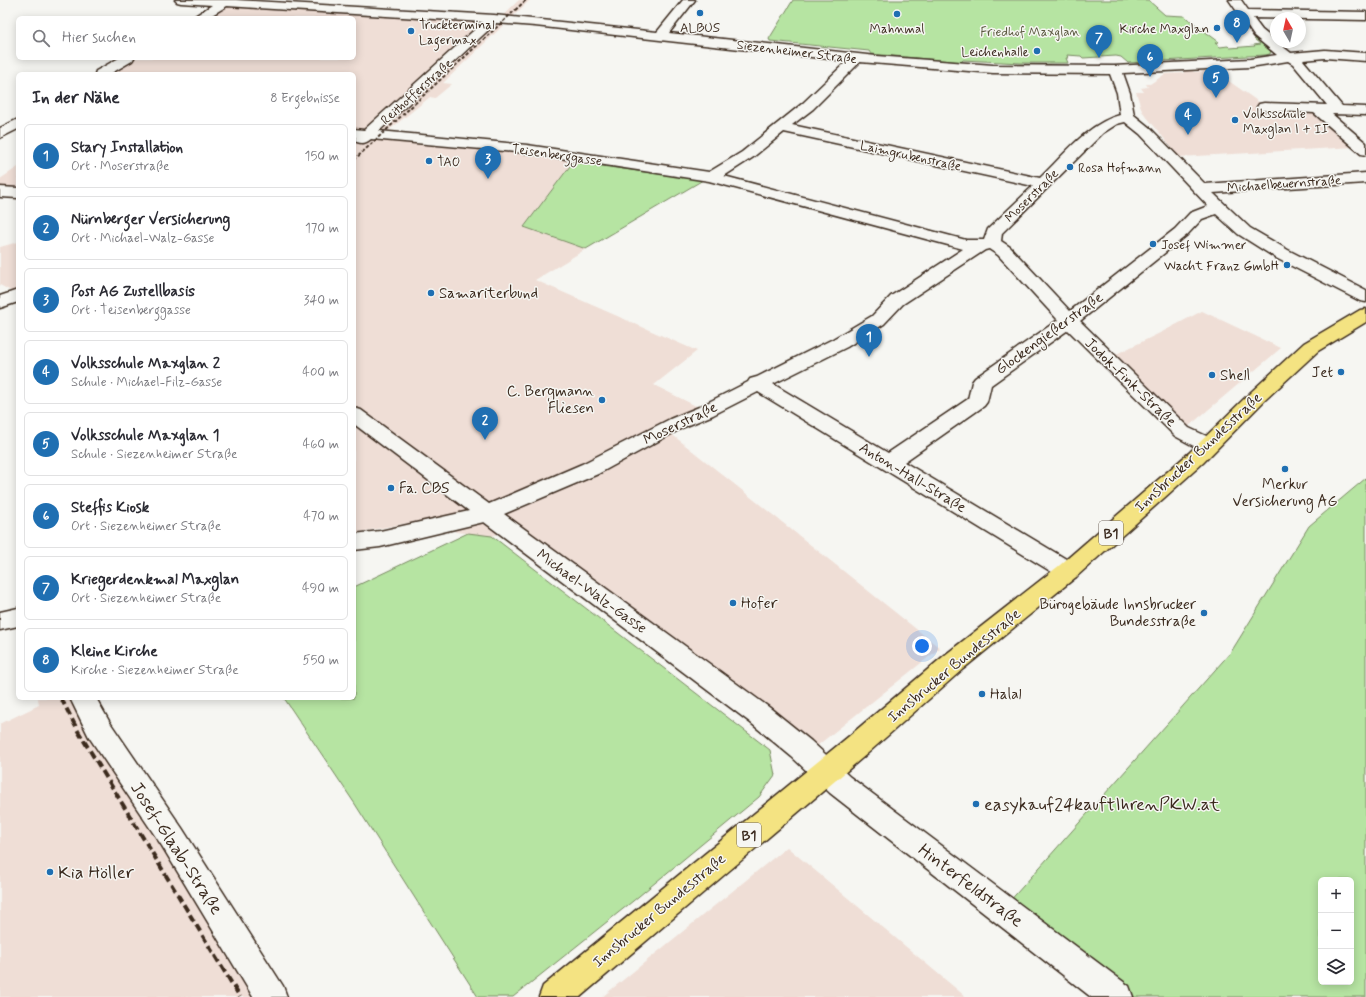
<!DOCTYPE html>
<html lang="de">
<head>
<meta charset="utf-8">
<style>
  body { margin:0; font-family:Mynerve,sans-serif; background:#f2f2f3; color:#2b2b33 }
  .controls { position:absolute; right:12px; bottom:12px; display:grid; overflow:hidden; border-radius:6px; box-shadow:0 2px 10px #0003 }
  .controls button { width:36px; height:36px; display:grid; place-items:center; padding:0; border:0; border-bottom:1px solid #e1e1e2; background:#fff; color:#2b2b33; font:20px sans-serif }
  .compass { position:absolute; left:1270px; top:12px; width:36px; height:36px; border-radius:50%; background:#fff; box-shadow:0 2px 10px #0003; rotate:351deg }
  .you { position:absolute; left:922px; top:646px; width:14px; height:14px; margin:-10px; border:3px solid #fff; border-radius:50%; background:#1a73e8; box-shadow:0 0 0 6px #1a73e833 }
  .badge { display:grid; place-items:center; width:26px; height:26px; border-radius:50%; background:#1f6fb2; color:#fff; font-size:13px; font-weight:700 }
  .pin { position:absolute; translate:-50% -33px; filter:drop-shadow(0 1px 2px #0008) }
  .pin::after { content:''; position:absolute; top:21px; width:14px; height:12px; background:inherit; clip-path:polygon(0 0,100% 0,50% 100%) }
  .list { margin:0; padding:0; list-style:none }
  h2 { display:flex; justify-content:space-between; align-items:center; height:52px; margin:0; padding:0 16px; font-size:17px }
  h2 small { font-size:13px; font-weight:400; color:#7c7c81 }
  .list li { display:grid; grid-template-columns:26px 1fr auto; gap:12px; align-items:center; box-sizing:border-box; height:64px; margin:0 8px 8px; padding:0 8px; border:1px solid #e1e1e2; border-radius:6px }
  .list b { display:block; font-size:15px; white-space:nowrap }
  .list p { margin:0; font-size:13px; white-space:nowrap; color:#7c7c81 }
  .list em { font-size:13px; font-style:normal; color:#7c7c81 }
  .icon { flex:none; width:22px; height:22px; fill:none; stroke:currentColor; stroke-width:2; stroke-linecap:round; stroke-linejoin:round }
  .map { position:relative; flex:none; width:1366px; height:997px; overflow:hidden }
  .search { position:absolute; background:#fff; box-shadow:0 2px 10px #0003; left:16px; top:16px; width:340px; height:44px; display:flex; align-items:center; gap:10px; box-sizing:border-box; padding:0 14px; border-radius:6px; color:#7c7c81; font-size:15px }
  .panel { position:absolute; background:#fff; box-shadow:0 2px 10px #0003; left:16px; top:72px; width:340px; height:628px; border-radius:6px }
  .map>svg:first-child { display:block }
</style>
</head>
<body>
<div class="map">
<svg width="1366" height="997" viewBox="0 0 1366 997">
  <rect width="100%" height="100%" fill="#f6f6f2"/>
  <filter id="ink" filterUnits="userSpaceOnUse"><feTurbulence type="fractalNoise" baseFrequency=".025" numOctaves="2"/><feDisplacementMap in="SourceGraphic" scale="8" xChannelSelector="R" yChannelSelector="G"/><feConvolveMatrix kernelMatrix="1 2 1 2 8 2 1 2 1" color-interpolation-filters="sRGB"/></filter>
  <g filter="url(#ink)">
    <g fill="#efded6">
      <polygon points="519,0 530,0 443,83 452,84 435,98 430,97 388,131 528,145 581,152 524,227 586,249 535,280 697,351 654,385 706,411 665,429 940,648 808,753 510,530 492,536 456,532 441,517 354,533 354,74 107,74 134,58 354,58 354,18 203,18 227,4 496,22"/>
      <polygon points="1191,70 1194,72 1213,70 1263,105 1311,111 1355,147 1179,157 1142,111 1136,92 1144,92 1141,88 1148,87 1146,84 1150,84 1165,74 1184,73 1183,71"/>
      <polygon points="18,167 18,196 0,195 0,179"/>
      <polygon points="18,242 18,295 0,285 0,247"/>
      <polygon points="1202,311 1281,348 1182,432 1106,359 1162,332"/>
      <polygon points="38,698 75,698 258,997 0,997 0,724 39,705"/>
      <polygon points="787,847 966,997 602,997"/>
    </g>
    <g fill="#b6e4a2" stroke="#788760" fill-rule="evenodd">
      <polygon points="793,0 1148,0 1165,15 1184,16 1219,42 1215,43 1220,47 1228,46 1230,48 1255,46 1254,45 1260,44 1254,39 1262,39 1271,49 1270,54 1265,55 1128,63 1121,57 1116,56 1083,58 1081,56 1067,55 1068,58 1066,58 1068,63 1021,63 963,60 961,62 871,54 869,51 770,41 769,39"/>
      <polygon points="573,162 703,180 586,249 524,227"/>
      <path d="M1366,478V997H1116L1000,912L1231,652L1309,526ZM1321,880H1351V982H1321Z"/>
      <polygon points="468,533 492,536 770,750 775,775 759,797 633,901 513,997 478,997 355,804 284,698 354,698 354,587"/>
    </g>
    <g fill="none" stroke-linecap="round" stroke-linejoin="round">
      <defs>
        <g id="minor">
          <path d="M175,0H236L494,15L657,32L683,0H695L669,33L876,56L993,65L1114,66L1250,59L1277,55L1254,36L1229,0H1241L1248,10L1366,12V20L1253,18L1262,30L1291,53L1325,50L1366,53V61L1325,58L1303,60L1342,106L1366,107V115L1332,114L1366,143V155L1361,154L1314,113L1259,110L1257,107L1259,104L1264,103L1327,105L1293,64L1288,61L1250,67L1123,73L1130,93L1134,115L1150,128L1205,184L1366,173V183L1213,193L1250,228L1288,250L1366,290V302L1360,301L1276,258L1238,234L1216,214L1202,219L1187,235L1080,321L1189,428L1215,440L1218,445L1215,450L1208,451L1201,450L1175,436L1068,330L991,385L987,402L984,406L904,462L1076,565L1080,571L1076,577L1068,579L1060,577L758,392L713,415L684,427L598,474L504,514L770,708L811,741L850,777L1129,986L1133,997H1091L830,793L792,757L751,723L484,522L380,547L354,550V534L380,531L469,511L354,424V408L361,410L489,504L582,464L670,419L699,407L748,382L750,379L757,377L833,339L872,316L891,296L963,249L709,181L527,153L371,139C366,143 363,144 357,142L355,139L356,137H354V129L364,130L483,22L227,6L207,18H192L212,5L181,3L177,2ZM496,23L535,26L847,61L803,103L742,152L709,172L527,145L379,131ZM860,62L993,73L1110,74L1117,93L1120,115C1088,123 1063,156 1040,178L792,125L813,109ZM1125,122L1140,134L1208,206L1190,213L1175,229L1070,311L1010,247L1001,241L1002,233L1103,133L1117,124ZM784,132L1033,186L988,229L984,240H966L724,176L752,158ZM989,249L998,255L1058,320L975,378L972,382L968,399L888,453L773,384L847,347L884,324L903,304L985,250Z"/>
          <polygon points="119,58 134,58 132,61 110,74 95,74 96,71"/>
          <polygon points="18,119 18,129 0,138 0,128"/>
          <polygon points="0,187 18,188 18,198 0,197"/>
          <polygon points="18,290 18,302 0,308 0,296"/>
          <polygon points="18,608 18,626 0,630 0,612"/>
          <polygon points="70,698 96,698 109,721 182,828 283,986 287,997 253,997 162,846 89,737"/>
        </g>
        <polygon id="major" points="1366,309 1366,322 1318,351 1265,400 1203,463 1076,577 963,669 868,753 580,997 539,997 543,986 848,737 945,655 1060,565 1189,453 1251,392 1304,343 1360,310"/>
      </defs>
      <use href="#minor" stroke="#3b2a1e" stroke-width="3"/>
      <use href="#major" stroke="#3b2a1e" stroke-width="3"/>
      <use href="#minor" fill="#f6f6f2" fill-rule="evenodd"/>
      <use href="#major" fill="#f4e382" fill-rule="evenodd"/>
      <polyline stroke="#3b2a1e" stroke-width="2" stroke-dasharray="3.5 2" stroke-linecap="butt" points="354,160 526,0"/>
      <polyline stroke="#3b2a1e" stroke-width="4" stroke-dasharray="8 4" stroke-linecap="butt" points="61,698 78,731 240,997"/>
    </g>
  </g>
  <g fill="#1f6fb2" stroke="#f6f6f2" stroke-width="1.5">
    <circle cx="700" cy="13" r="4"/>
    <circle cx="897" cy="14" r="4"/>
    <circle cx="1217" cy="28" r="4"/>
    <circle cx="411" cy="31" r="4"/>
    <circle cx="1037" cy="51" r="4"/>
    <circle cx="1235" cy="120" r="4"/>
    <circle cx="429" cy="161" r="4"/>
    <circle cx="1070" cy="167" r="4"/>
    <circle cx="1153" cy="244" r="4"/>
    <circle cx="1287" cy="265" r="4"/>
    <circle cx="431" cy="293" r="4"/>
    <circle cx="1341" cy="372" r="4"/>
    <circle cx="1212" cy="375" r="4"/>
    <circle cx="602" cy="400" r="4"/>
    <circle cx="1285" cy="469" r="4"/>
    <circle cx="391" cy="488" r="4"/>
    <circle cx="733" cy="603" r="4"/>
    <circle cx="1204" cy="613" r="4"/>
    <circle cx="982" cy="694" r="4"/>
    <circle cx="976" cy="804" r="4"/>
    <circle cx="50" cy="872" r="4"/>
  </g>
  <g text-anchor="middle" stroke-width="3" stroke-linejoin="round" paint-order="stroke">
    <g font-size="13" fill="#3b2a1e" stroke="#f6f6f2" text-anchor="start">
      <text x="419" y="29">Truckterminal<tspan x="419" dy="15">Lagermax</tspan></text>
      <text x="700" y="32" text-anchor="middle">ALBUS</text>
      <text x="897" y="33" text-anchor="middle">Mahnmal</text>
      <text x="1209" y="33" text-anchor="end">Kirche Maxglan</text>
      <text x="1029" y="56" text-anchor="end">Leichenhalle</text>
      <text x="1243" y="118">Volksschule<tspan x="1243" dy="15">Maxglan I + II</tspan></text>
      <text x="437" y="166">TAO</text>
      <text x="1078" y="172">Rosa Hofmann</text>
      <text x="1161" y="249">Josef Wimmer</text>
      <text x="1279" y="270" text-anchor="end">Wacht Franz GmbH</text>
    </g>
    <g font-size="13" fill="#5a583f" stroke="#f6f6f2">
      <text x="1030" y="36">Friedhof Maxglan</text>
    </g>
    <g font-size="13" fill="#3b2a1e" stroke="#f6f6f2">
      <text transform="translate(797 51) rotate(7)" y="5">Siezenheimer Straße</text>
      <text transform="translate(416 91) rotate(-42)" y="5">Reithofferstraße</text>
      <text transform="translate(557 154) rotate(8)" y="5">Teisenberggasse</text>
      <text transform="translate(911 155) rotate(12)" y="5">Laimgrubenstraße</text>
      <text transform="translate(1284 183) rotate(-4)" y="5">Michaelbeuernstraße</text>
      <text transform="translate(1031 195) rotate(-45)" y="5">Moserstraße</text>
    </g>
    <g fill="#f6f6f2" stroke="#73675e" stroke-width="1">
      <rect x="1099" y="521" width="24" height="24" rx="3"/>
      <rect x="737" y="823" width="24" height="24" rx="3"/>
    </g>
    <g font-size="14" font-weight="bold" fill="#3b2a1e">
      <text x="1111" y="538">B1</text>
      <text x="749" y="840">B1</text>
    </g>
    <g font-size="15" fill="#3b2a1e" stroke="#f6f6f2" text-anchor="start">
      <text x="439" y="298">Samariterbund</text>
      <text x="1333" y="377" text-anchor="end">Jet</text>
      <text x="1220" y="380">Shell</text>
      <text x="594" y="396" text-anchor="end">C. Bergmann<tspan x="594" dy="17">Fliesen</tspan></text>
      <text x="1285" y="489" text-anchor="middle">Merkur<tspan x="1285" dy="17">Versicherung AG</tspan></text>
      <text x="399" y="493">Fa. CBS</text>
      <text x="741" y="608">Hofer</text>
      <text x="1196" y="609" text-anchor="end">Bürogebäude Innsbrucker<tspan x="1196" dy="17">Bundesstraße</tspan></text>
      <text x="990" y="699">Halal</text>
    </g>
    <g font-size="15" fill="#3b2a1e" stroke="#f6f6f2">
      <text transform="translate(1049 333) rotate(-36)" y="5">Glockengießerstraße</text>
      <text transform="translate(1131 382) rotate(44)" y="5">Jodok-Fink-Straße</text>
      <text transform="translate(680 423) rotate(-26)" y="5">Moserstraße</text>
      <text transform="translate(1198 452) rotate(-43)" y="5">Innsbrucker Bundesstraße</text>
      <text transform="translate(913 477) rotate(31)" y="5">Anton-Hall-Straße</text>
      <text transform="translate(592 591) rotate(36)" y="5">Michael-Walz-Gasse</text>
      <text transform="translate(954 665) rotate(-40)" y="5">Innsbrucker Bundesstraße</text>
      <text transform="translate(659 910) rotate(-40)" y="5">Innsbrucker Bundesstraße</text>
    </g>
    <g font-size="18" fill="#3b2a1e" stroke="#f6f6f2" text-anchor="start">
      <text x="984" y="810">easykauf24kauftIhrenPKW.at</text>
      <text x="58" y="878">Kia Höller</text>
    </g>
    <g font-size="18" fill="#3b2a1e" stroke="#f6f6f2">
      <text transform="translate(177 848) rotate(57)" y="6">Josef-Glaab-Straße</text>
      <text transform="translate(971 885) rotate(37)" y="6">Hinterfeldstraße</text>
    </g>
  </g>
</svg>
<div class="controls">
<button>+</button>
<button>−</button>
<button><svg class="icon" aria-label="layers" viewBox="0 0 24 24"><path d="M12 4l9 5-9 5-9-5zM3 14l9 5 9-5"/></svg></button>
</div>
<svg class="compass" viewBox="-18 -18 36 36"><path d="M0-13l5 13h-10z" fill="#e53935"/><path d="M0 13l5-13h-10z" fill="#7c7c81"/></svg>
<div class="you"></div>
<div class="pin badge" style="left:869px;top:357px">1</div>
<div class="pin badge" style="left:485px;top:440px">2</div>
<div class="pin badge" style="left:488px;top:179px">3</div>
<div class="pin badge" style="left:1188px;top:135px">4</div>
<div class="pin badge" style="left:1216px;top:98px">5</div>
<div class="pin badge" style="left:1150px;top:77px">6</div>
<div class="pin badge" style="left:1099px;top:58px">7</div>
<div class="pin badge" style="left:1237px;top:43px">8</div>
<div class="search"><svg class="icon" aria-label="search" viewBox="0 0 24 24"><circle cx="10" cy="10" r="6"/><path d="M15 15l6 6"/></svg>Hier suchen</div>
<section class="panel">
<h2>In der Nähe<small>8 Ergebnisse</small></h2>
<ul class="list">
<li><span class="badge">1</span><div><b>Stary Installation</b><p>Ort · Moserstraße</p></div><em>150 m</em></li>
<li><span class="badge">2</span><div><b>Nürnberger Versicherung</b><p>Ort · Michael-Walz-Gasse</p></div><em>170 m</em></li>
<li><span class="badge">3</span><div><b>Post AG Zustellbasis</b><p>Ort · Teisenberggasse</p></div><em>340 m</em></li>
<li><span class="badge">4</span><div><b>Volksschule Maxglan 2</b><p>Schule · Michael-Filz-Gasse</p></div><em>400 m</em></li>
<li><span class="badge">5</span><div><b>Volksschule Maxglan 1</b><p>Schule · Siezenheimer Straße</p></div><em>460 m</em></li>
<li><span class="badge">6</span><div><b>Steffis Kiosk</b><p>Ort · Siezenheimer Straße</p></div><em>470 m</em></li>
<li><span class="badge">7</span><div><b>Kriegerdenkmal Maxglan</b><p>Ort · Siezenheimer Straße</p></div><em>490 m</em></li>
<li><span class="badge">8</span><div><b>Kleine Kirche</b><p>Kirche · Siezenheimer Straße</p></div><em>550 m</em></li>
</ul>
</section>
</div>
</body>
</html>
